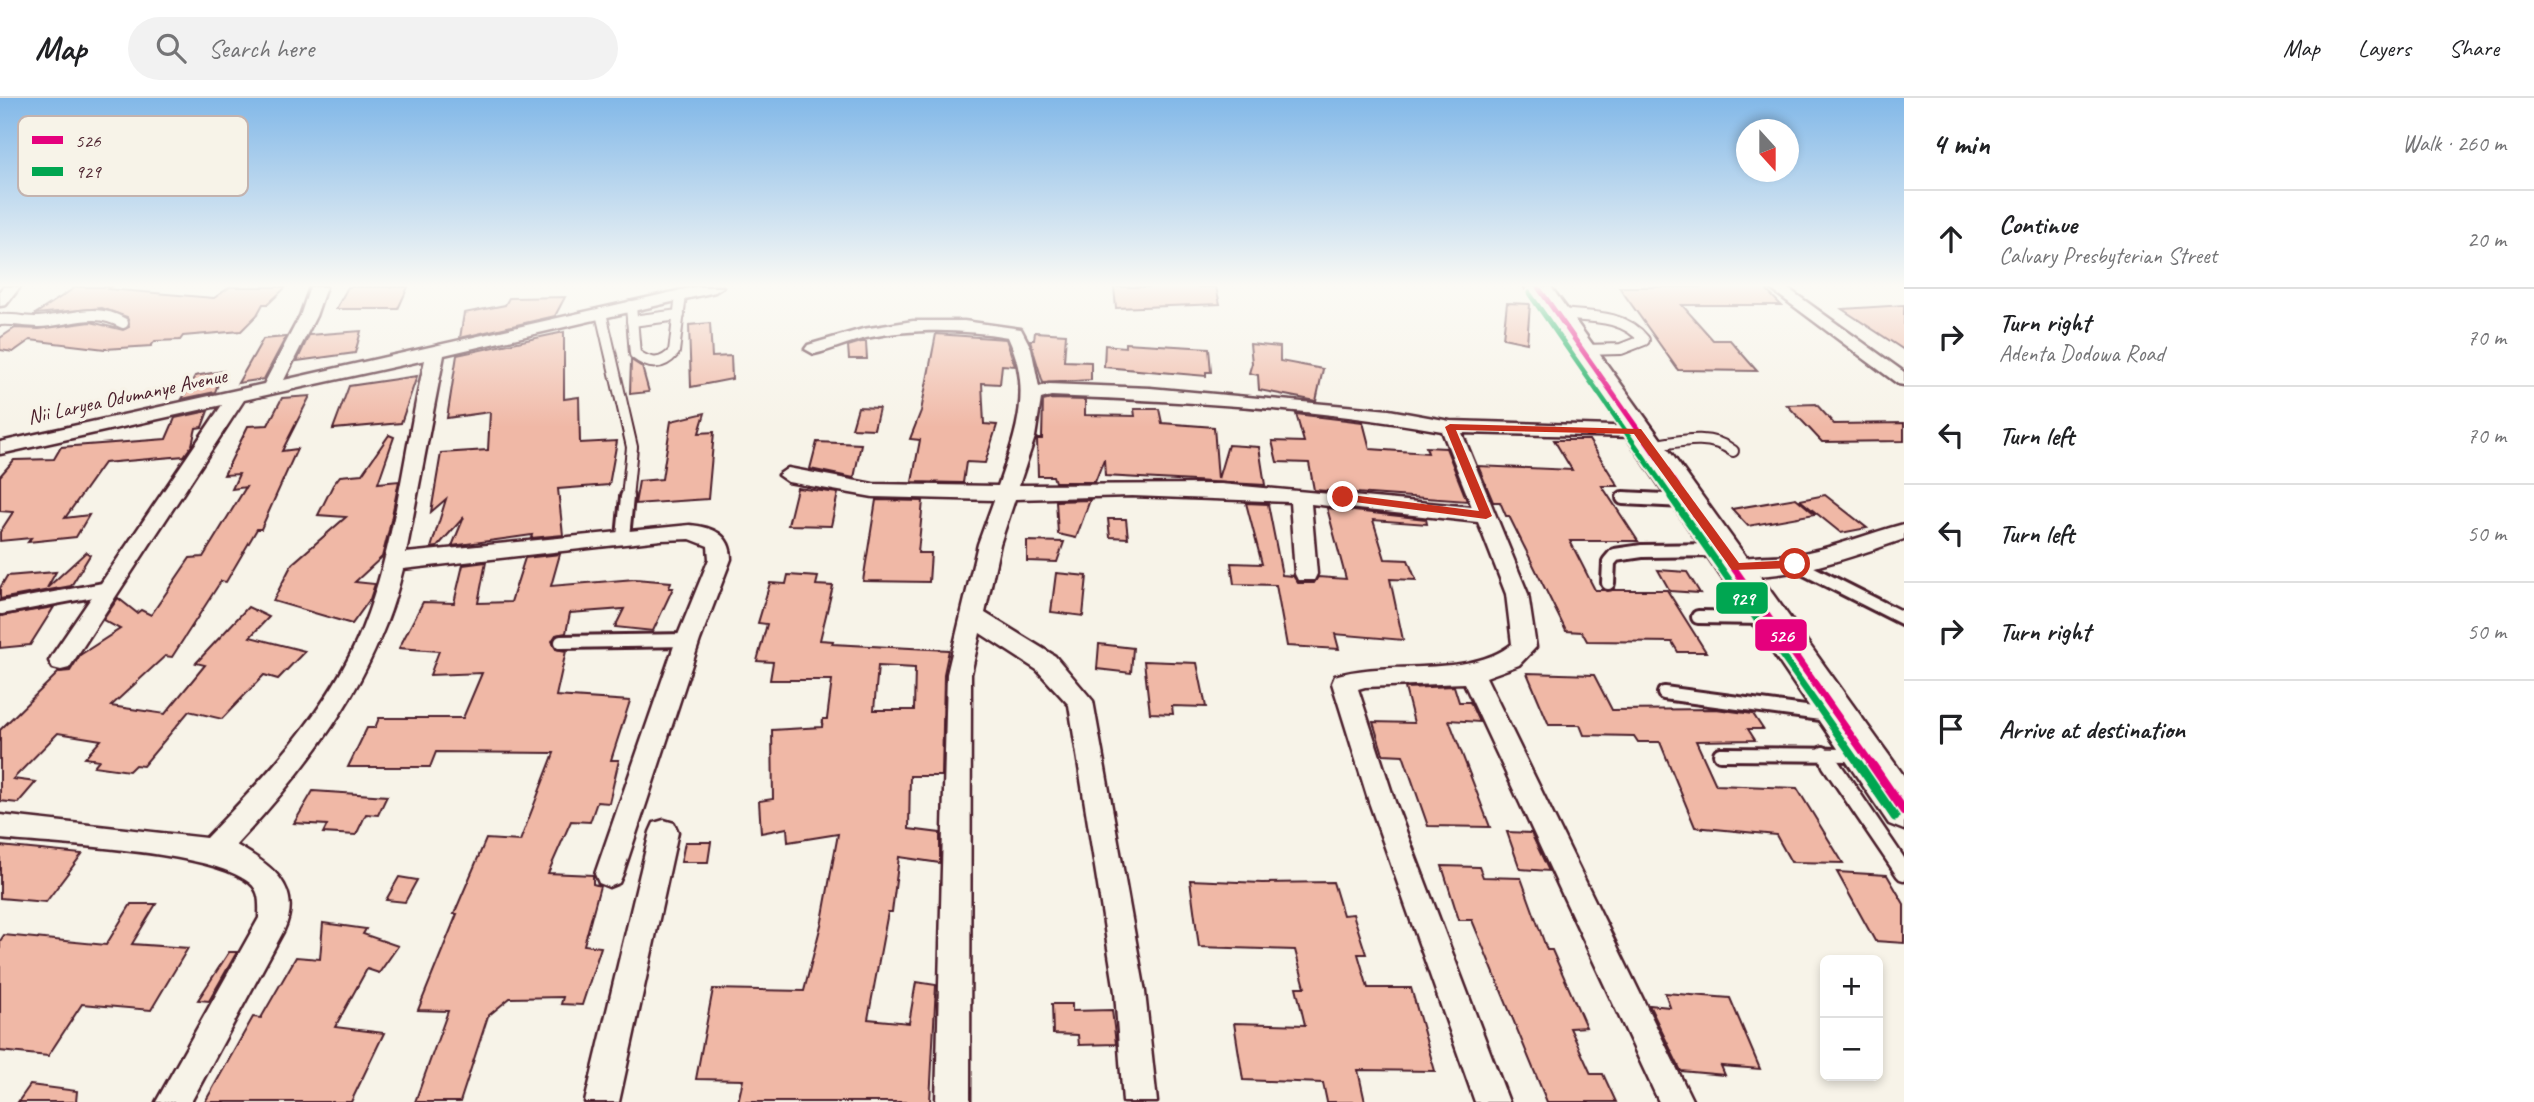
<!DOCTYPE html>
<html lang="en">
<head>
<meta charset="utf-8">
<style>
  body { margin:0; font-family:Caveat,sans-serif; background:#f2f2f2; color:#202124 }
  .controls { position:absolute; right:21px; bottom:21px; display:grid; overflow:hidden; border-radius:10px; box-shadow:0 4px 10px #0003 }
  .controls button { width:63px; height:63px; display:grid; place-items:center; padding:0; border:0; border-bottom:2px solid #e0e0e0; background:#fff; color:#202124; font:35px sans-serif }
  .compass { position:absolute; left:1736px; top:21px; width:63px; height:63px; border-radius:50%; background:#fff; box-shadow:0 4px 10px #0003; rotate:159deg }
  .stop { position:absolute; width:21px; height:21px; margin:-16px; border:5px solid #c8321e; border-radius:50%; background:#fff }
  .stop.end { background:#c8321e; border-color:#fff; box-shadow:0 2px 7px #0008 }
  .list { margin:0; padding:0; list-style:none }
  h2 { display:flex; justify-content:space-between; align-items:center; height:91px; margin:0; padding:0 28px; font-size:30px }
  h2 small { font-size:23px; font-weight:400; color:#757577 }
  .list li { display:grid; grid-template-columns:46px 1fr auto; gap:21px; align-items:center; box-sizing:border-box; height:98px; padding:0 28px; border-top:2px solid #e0e0e0 }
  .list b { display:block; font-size:26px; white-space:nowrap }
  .list p { margin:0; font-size:23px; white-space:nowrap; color:#757577 }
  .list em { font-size:23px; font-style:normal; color:#757577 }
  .icon { flex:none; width:38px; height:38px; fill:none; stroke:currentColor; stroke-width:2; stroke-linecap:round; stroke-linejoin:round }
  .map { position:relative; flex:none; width:1904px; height:1004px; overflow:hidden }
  header { display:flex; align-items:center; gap:42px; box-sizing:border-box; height:98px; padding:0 35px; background:#fff; border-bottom:2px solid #e0e0e0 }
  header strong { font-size:33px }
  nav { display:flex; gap:38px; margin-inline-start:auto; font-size:24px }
  .search { width:490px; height:63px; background:#f2f2f2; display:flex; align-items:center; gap:18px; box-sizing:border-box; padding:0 24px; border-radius:38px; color:#757577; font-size:26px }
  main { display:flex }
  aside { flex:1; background:#fff }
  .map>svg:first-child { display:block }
</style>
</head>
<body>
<header>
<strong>Map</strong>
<div class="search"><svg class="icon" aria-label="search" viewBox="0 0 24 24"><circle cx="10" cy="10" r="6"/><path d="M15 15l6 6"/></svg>Search here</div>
<nav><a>Map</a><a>Layers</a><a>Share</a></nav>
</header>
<main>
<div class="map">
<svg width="1904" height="1004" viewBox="0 0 1904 1004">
  <rect width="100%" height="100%" fill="#f7f3e8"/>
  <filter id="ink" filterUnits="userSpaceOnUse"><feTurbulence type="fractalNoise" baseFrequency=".0143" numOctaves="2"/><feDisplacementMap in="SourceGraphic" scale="14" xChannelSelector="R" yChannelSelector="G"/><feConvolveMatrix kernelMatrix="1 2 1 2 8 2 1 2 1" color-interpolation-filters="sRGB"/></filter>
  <g filter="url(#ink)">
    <g fill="#f0b8a6" stroke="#4a1f2b" stroke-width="2" fill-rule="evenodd">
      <polygon points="76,189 111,189 108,191 214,200 230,189 286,189 268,206 263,206 257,217 241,233 183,238 180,242 155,243 151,248 105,251 30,242 13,254 0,252 0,240 15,230 39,231 91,224 123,232 129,229 127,219 102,210 35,216"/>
      <polygon points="348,189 408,189 398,211 336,211"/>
      <polygon points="1114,189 1216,189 1220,206 1116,210"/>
      <polygon points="1619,189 1763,189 1781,207 1682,207 1713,242 1730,242 1757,273 1678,272"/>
      <polygon points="565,199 555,218 460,240 464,215 505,207 509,200"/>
      <polygon points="1507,205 1530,206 1527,245 1503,240"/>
      <polygon points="1904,207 1904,252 1842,211"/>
      <polygon points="710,225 712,259 731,258 732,281 691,289 689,227"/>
      <polygon points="361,233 355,255 297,263 309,237"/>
      <polygon points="564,234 564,301 579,299 580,345 617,343 609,387 558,391 563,437 531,440 532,437 452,448 464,419 437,449 431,450 446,401 431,414 441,355 488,352 490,314 447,320 457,257"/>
      <polygon points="1035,234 1066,236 1064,263 1091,264 1091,282 1043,285 1030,242 1034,242"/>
      <polygon points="936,236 1006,241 1015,268 1002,267 1000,286 982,285 984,326 997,327 985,365 966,364 963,385 912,384 920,342 910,341 921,313"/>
      <polygon points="286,239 264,281 238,285 263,241"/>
      <polygon points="861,244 866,244 867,261 849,261 848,248"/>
      <polygon points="1125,245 1209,250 1211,274 1206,274 1206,278 1104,269 1105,247 1125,249"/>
      <polygon points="1250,246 1280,249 1280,263 1323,271 1316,303 1259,292 1258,277 1249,275 1252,265"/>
      <polygon points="631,262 642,269 649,294 630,296"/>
      <polygon points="223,273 215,294 182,301 195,278"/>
      <polygon points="417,278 401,325 333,331 349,288"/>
      <polygon points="310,298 282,353 297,351 261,431 257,431 226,484 221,483 172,559 165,558 111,608 165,616 205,567 196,565 248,509 269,519 250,539 305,553 278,581 264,577 222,621 189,613 143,668 135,667 129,673 94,668 99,662 85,660 101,642 58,635 13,681 36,684 18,705 0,703 0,632 59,574 70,573 80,557 120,531 103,522 118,500 137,515 141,512 151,517 190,460 203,459 246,389 232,391 239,376 224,377 248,328 268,327 282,300"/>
      <polygon points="1051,301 1085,302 1085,317 1135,318 1134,311 1159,311 1162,325 1214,329 1218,381 1228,347 1259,349 1265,387 1105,378 1104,361 1095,384 1055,384 1053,378 1038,378 1037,341 1042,341 1043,303"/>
      <polygon points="1816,306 1834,326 1904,325 1904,343 1822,344 1787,307"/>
      <polygon points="858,309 879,310 874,331 852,330"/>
      <polygon points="208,313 202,329 196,330 192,347 184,358 104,365 65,420 89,417 76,439 28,444 31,440 0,443 0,434 13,414 0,413 0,378 14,362 54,361 61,349 166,341 175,320"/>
      <polygon points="705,315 699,335 714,334 708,401 635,406 639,383 662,381 671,323"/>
      <polygon points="1296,316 1363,324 1370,351 1428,355 1426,349 1446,350 1467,403 1314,392 1309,365 1277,364 1272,343 1304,344"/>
      <polygon points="389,337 394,339 378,385 399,383 389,432 382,459 355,484 375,486 370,501 352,526 273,503 292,466 346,419 318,417 333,387 340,378 362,376"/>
      <polygon points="1554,342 1589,342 1618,388 1602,388 1638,443 1570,443 1595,492 1667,492 1706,554 1678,554 1672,544 1587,543 1582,534 1566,533 1509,418 1506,418 1500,404 1493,404 1478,368 1572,372"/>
      <polygon points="817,344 861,346 854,380 810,371"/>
      <polygon points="797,390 838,395 831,428 788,427"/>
      <polygon points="1825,397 1867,430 1841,435 1800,402"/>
      <polygon points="1796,400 1815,416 1748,428 1732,411"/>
      <polygon points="876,402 923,403 918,455 931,455 929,484 863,483"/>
      <polygon points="1090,402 1076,440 1058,436 1056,403"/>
      <polygon points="1246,405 1268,406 1282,477 1293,478 1298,485 1314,485 1318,479 1346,481 1327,410 1426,421 1427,426 1373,422 1385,461 1408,462 1416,482 1390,481 1403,542 1335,536 1339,551 1287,548 1276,487 1234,486 1231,465 1262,466"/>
      <polygon points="1108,421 1126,421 1128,440 1110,439"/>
      <polygon points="1027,443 1064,444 1057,464 1027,463"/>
      <polygon points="86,454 90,457 71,488 0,501 0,490 7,478 56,474 47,490"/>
      <polygon points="560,456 551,488 635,481 671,484 669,490 673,490 653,533 615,529 624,511 570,515 566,535 556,537 552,543 556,551 566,553 556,598 630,603 611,662 619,662 609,705 597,704 590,724 571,723 548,775 593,777 593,786 600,788 584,847 601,849 582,907 561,906 563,899 510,900 488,918 460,1004 415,1004 448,913 418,912 457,816 454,816 486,741 520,743 554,655 436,654 430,669 348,669 367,630 375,630 379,620 463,620 482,575 430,577 439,553 399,550 423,504 454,505 463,467 486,464 478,505 511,504 525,460"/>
      <polygon points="1658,472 1687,474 1700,495 1670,493"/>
      <polygon points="1056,475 1087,478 1083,518 1051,514"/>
      <path d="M788,477L818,479L816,487L833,488L820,542L833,543L832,546L949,552L944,576L942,678H910L909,731L940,735V765L899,759L892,814H888L868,921L909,925L916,884L936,887L930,1004H738L743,982L696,981L713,891L804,893L822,823L838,736L788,744L787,730L761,735L759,703L773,701L772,632L822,629L823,621H827L832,582H770L773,564L757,563L767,526L758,525L770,485L786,486ZM878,568L915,570L914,612H874Z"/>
      <polygon points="54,509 30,547 0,550 0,518"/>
      <polygon points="1099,546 1133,550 1131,575 1097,571"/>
      <polygon points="1144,563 1197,565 1206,609 1172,608 1173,616 1150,615"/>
      <polygon points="1527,575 1594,577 1612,612 1716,611 1753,616 1763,631 1748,631 1755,642 1696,643 1716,687 1797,690 1843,765 1791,764 1776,737 1695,729 1660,644 1638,644 1634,638 1584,637 1580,627 1549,627"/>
      <polygon points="1454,588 1459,604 1470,604 1479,624 1449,622 1490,729 1428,728 1403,657 1383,656 1373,624 1414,625 1405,590"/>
      <polygon points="313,693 387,698 378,717 366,716 356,737 323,735 327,727 294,725"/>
      <polygon points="1507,734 1531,735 1549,773 1520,771"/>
      <polygon points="685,744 711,744 708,764 681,764"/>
      <polygon points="0,748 82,756 46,804 0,800"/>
      <polygon points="1442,768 1479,769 1483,779 1521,780 1547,852 1552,852 1586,929 1570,930 1591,976 1603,976 1616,1004 1547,1004 1472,822 1459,822"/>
      <polygon points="1837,774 1887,777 1904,806 1904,845 1875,843"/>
      <polygon points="399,779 417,782 405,804 386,802"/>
      <polygon points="1190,782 1262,785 1333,784 1343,817 1353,816 1366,856 1358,856 1368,890 1411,890 1435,973 1358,972 1365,1004 1327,1004 1323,985 1243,982 1234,925 1305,927 1296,889 1305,889 1295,852 1199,849"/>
      <polygon points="131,806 156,806 132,846 188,850 151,912 82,906 48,958 0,953 0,843 4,837 106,847"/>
      <polygon points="323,825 366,831 363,836 398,848 379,875 367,871 335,929 384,935 351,1004 205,1004 253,919 261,920 296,859 320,861"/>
      <polygon points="229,854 237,854 209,903 198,902"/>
      <polygon points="1665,895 1730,900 1760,971 1721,968 1725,977 1681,973 1649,907 1670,909"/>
      <polygon points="1052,906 1072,906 1072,913 1112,912 1116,946 1079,947 1078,937 1053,936"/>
      <polygon points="30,987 77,993 76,1004 18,1004"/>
    </g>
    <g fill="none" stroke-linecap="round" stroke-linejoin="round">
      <defs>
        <g id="service-far2">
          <path d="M631,208L635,256C649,267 662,268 674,254L681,197"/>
          <polyline points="601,215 632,349 627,400"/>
          <path d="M1558,216C1588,219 1624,216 1644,242L1621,251L1583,252"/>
          <path d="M0,222C13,221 25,224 38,224C70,223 93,208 123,225"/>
          <polyline points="632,223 679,217"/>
          <path d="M1650,348C1678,344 1708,334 1733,353"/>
          <polyline points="1623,400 1629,400"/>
        </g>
        <g id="service-far1">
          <polyline points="1623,400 1684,403"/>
          <polyline points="623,439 627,399"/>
          <polyline points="1795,466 1904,521"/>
          <polyline points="1608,485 1609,464 1615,457 1642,453 1720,452"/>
          <polyline points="1,510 109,490"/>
          <polyline points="1698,519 1764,520"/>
          <polyline points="561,544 688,542"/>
          <polyline points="1664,595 1828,617"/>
          <polyline points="1823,655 1831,667"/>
          <polyline points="1720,656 1856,657"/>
        </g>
        <polyline id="service" points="1830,665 1904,774"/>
        <g id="minor">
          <polygon points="3,189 20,189 6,207 0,208 0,193"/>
          <path d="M310,189H326L316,218L284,282L695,189H723L715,194L444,257L406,455L690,427C712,429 731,436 731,461L700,542L623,776L619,785L609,789L599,785L595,776L676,542L709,461L708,448L690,441L661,442L403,471C377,580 311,666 236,747C268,765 304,788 284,832L191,1004H156L259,820C259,807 261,794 250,785C211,752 57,747 0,741V717L206,740C266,678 329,612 362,531C396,447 404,351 425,262L244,302L69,570L61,572L53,570L49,563L53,556L222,307L0,356V344L264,286L300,218Z"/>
          <polygon points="1768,189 1786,189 1904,274 1904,287 1898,286"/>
          <path d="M913,223H964L1021,231L1031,250L1039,289L1049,286L1150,290L1389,312L1450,323L1644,329L1647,333L1637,339L1462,335L1528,496L1536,549L1519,567L1486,579L1693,1004H1659L1464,585L1365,589L1358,591L1395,704L1509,1004H1475L1369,704L1332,585L1335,578C1389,561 1469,581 1512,546L1506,496L1478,424L1311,406L1317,476L1314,482H1298L1295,476L1290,404L1132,398L1015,401L1000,446L985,515L1055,558L1093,603L1145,894L1157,1004H1123L1115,894L1069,607L1037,572L980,535L971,576L970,1004H936L947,576L978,446L994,402L873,399L788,384L778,377L788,370L873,386L998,388C1016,336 1033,292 1008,239C961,231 914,230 866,240C849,244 832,252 814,256L805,251L808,247L863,231ZM1051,298C1181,303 1314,310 1442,333L1472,409L1221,386L1019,387L1035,339L1041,301Z"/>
          <path d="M1904,426V441C1861,456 1772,488 1728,475L1725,469L1728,463C1752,456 1780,460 1804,455C1839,448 1870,435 1904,426Z"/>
          <polygon points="664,722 674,725 678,734 619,1004 585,1004 650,734 654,725"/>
        </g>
        <polygon id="primary" points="1525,189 1551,189 1904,678 1904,732 1889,726"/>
      </defs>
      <use href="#service-far2" stroke="#4a1f2b" stroke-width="14"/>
      <use href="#service-far1" stroke="#4a1f2b" stroke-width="18"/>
      <use href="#service" stroke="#4a1f2b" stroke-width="21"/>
      <use href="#minor" stroke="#4a1f2b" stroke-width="5"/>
      <use href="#primary" stroke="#4a1f2b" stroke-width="5"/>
      <use href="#service-far2" stroke="#f7f3e8" stroke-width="10"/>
      <use href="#service-far1" stroke="#f7f3e8" stroke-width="12"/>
      <use href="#service" stroke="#f7f3e8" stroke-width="16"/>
      <use href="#minor" fill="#f7f3e8" fill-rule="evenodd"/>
      <use href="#primary" fill="#f7f3e8" fill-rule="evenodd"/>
      <defs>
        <polyline id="bus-1-far2" points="1538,189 1686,400"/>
        <polyline id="bus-1-far1" points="1684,399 1872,667"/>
        <polyline id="bus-1" points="1871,665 1904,713"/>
        <polyline id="bus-2-far2" points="1529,195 1672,400"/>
        <polyline id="bus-2-far1" points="1671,399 1859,667"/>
        <polyline id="bus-2" points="1858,665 1895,719"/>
      </defs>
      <use href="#bus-1-far2" stroke="#f7f3e8" stroke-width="10"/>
      <use href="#bus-1-far1" stroke="#f7f3e8" stroke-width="12"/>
      <use href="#bus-1" stroke="#f7f3e8" stroke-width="14"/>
      <use href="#bus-2-far2" stroke="#f7f3e8" stroke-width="10"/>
      <use href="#bus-2-far1" stroke="#f7f3e8" stroke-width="12"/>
      <use href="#bus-2" stroke="#f7f3e8" stroke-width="14"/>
      <use href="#bus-1-far2" stroke="#e5007d" stroke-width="5"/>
      <use href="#bus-1-far1" stroke="#e5007d" stroke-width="7"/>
      <use href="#bus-1" stroke="#e5007d" stroke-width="9"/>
      <use href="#bus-2-far2" stroke="#00a651" stroke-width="5"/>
      <use href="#bus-2-far1" stroke="#00a651" stroke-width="7"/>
      <use href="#bus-2" stroke="#00a651" stroke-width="9"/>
    </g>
  </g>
  <linearGradient id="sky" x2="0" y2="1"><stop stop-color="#82b8e8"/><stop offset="0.57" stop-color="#fbfaf5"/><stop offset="1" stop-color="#fbfaf5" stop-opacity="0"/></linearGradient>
  <rect width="1904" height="329" fill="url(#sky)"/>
  <polygon fill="#c8321e" points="1450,326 1641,331 1739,465 1795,462 1801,466 1795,470 1732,472 1634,336 1456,332 1492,418 1486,421 1339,402 1339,397 1343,396 1479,413 1445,329"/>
  <g text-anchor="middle" stroke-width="7" stroke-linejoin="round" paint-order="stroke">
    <g font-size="21" fill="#4a1f2b" stroke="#f7f3e8">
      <text transform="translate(127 298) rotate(-12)" y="7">Nii Laryea Odumanye Avenue</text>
    </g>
  </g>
  <rect x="18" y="18" width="230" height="80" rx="10" fill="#f7f3e8" stroke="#c3b3af" stroke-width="2"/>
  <rect x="32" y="38" width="31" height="8" fill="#e5007d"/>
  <rect x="32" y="69" width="31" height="9" fill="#00a651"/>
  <g font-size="19" fill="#4a1f2b">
    <text x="75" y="49">526</text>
    <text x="75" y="80">929</text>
  </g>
  <g stroke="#f7f3e8" stroke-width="2.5">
    <rect x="1715" y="483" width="54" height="34" rx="7" fill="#00a651"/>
    <rect x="1754" y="520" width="54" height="34" rx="7" fill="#e5007d"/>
  </g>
  <g font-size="19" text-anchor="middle" font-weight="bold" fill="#fff">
    <text x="1742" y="507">929</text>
    <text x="1781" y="544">526</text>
  </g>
</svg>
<div class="controls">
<button>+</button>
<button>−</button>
</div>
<svg class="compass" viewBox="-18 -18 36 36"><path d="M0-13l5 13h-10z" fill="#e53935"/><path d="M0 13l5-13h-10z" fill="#757577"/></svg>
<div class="stop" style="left:1795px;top:466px"></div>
<div class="stop end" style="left:1343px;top:399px"></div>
</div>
<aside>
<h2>4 min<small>Walk · 260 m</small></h2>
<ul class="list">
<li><svg class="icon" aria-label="ahead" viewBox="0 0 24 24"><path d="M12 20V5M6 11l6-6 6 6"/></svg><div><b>Continue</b><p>Calvary Presbyterian Street</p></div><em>20 m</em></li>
<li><svg class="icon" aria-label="right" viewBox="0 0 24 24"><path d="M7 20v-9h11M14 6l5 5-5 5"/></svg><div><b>Turn right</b><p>Adenta Dodowa Road</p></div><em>70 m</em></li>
<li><svg class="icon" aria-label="left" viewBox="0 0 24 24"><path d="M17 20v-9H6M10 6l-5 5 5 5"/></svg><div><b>Turn left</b></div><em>70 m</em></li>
<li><svg class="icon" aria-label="left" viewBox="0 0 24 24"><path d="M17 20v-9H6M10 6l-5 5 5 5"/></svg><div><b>Turn left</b></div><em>50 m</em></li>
<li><svg class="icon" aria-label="right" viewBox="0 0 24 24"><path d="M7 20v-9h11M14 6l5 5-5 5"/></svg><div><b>Turn right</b></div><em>50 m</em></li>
<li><svg class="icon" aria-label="arrive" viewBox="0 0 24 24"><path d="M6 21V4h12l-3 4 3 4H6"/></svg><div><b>Arrive at destination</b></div></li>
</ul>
</aside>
</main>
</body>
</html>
